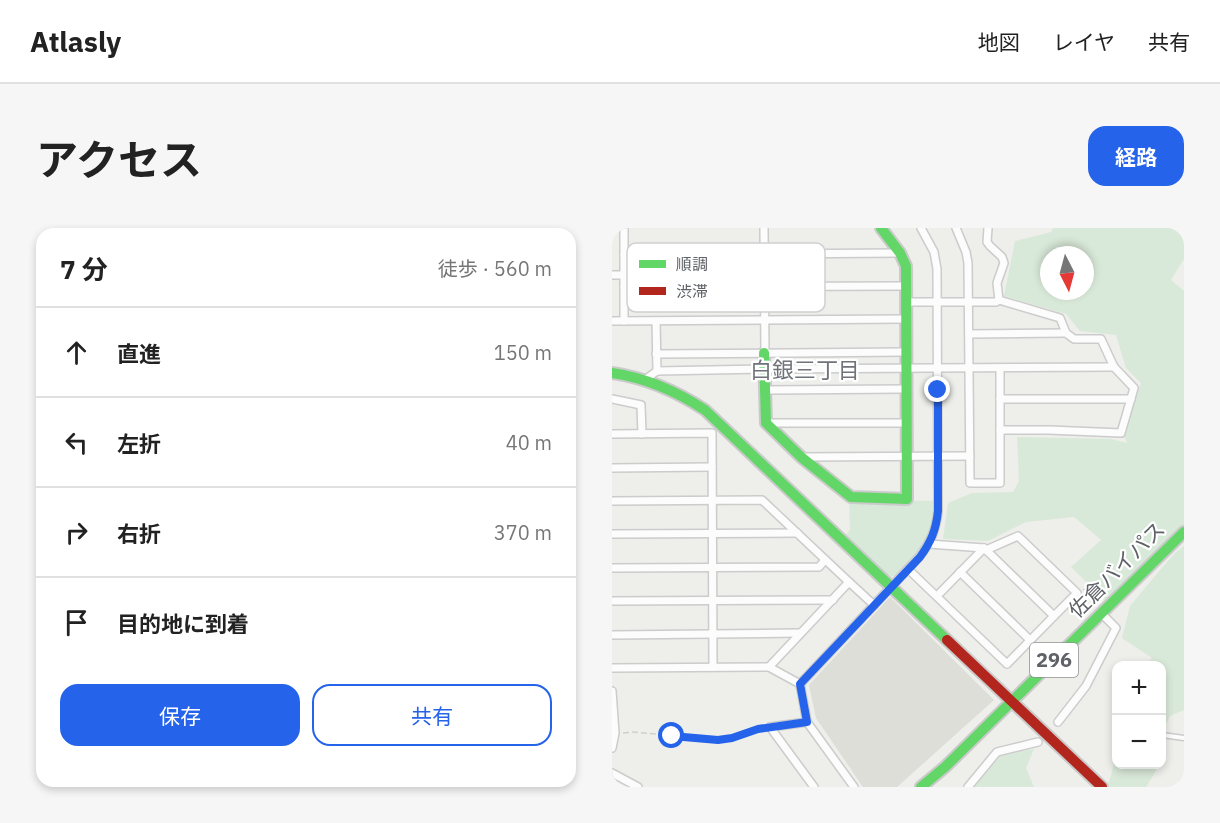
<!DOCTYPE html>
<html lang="ja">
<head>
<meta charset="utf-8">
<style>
  body { margin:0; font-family:"IBM Plex Sans","Noto Sans JP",sans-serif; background:#f6f6f6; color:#222 }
  .controls { position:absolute; right:18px; bottom:18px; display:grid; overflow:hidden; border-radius:12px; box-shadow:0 3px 9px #0003 }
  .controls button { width:54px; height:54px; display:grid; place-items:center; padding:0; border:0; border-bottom:2px solid #e0e0e0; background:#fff; color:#222; font:30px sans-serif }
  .compass { position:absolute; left:428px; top:18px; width:54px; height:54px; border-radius:50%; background:#fff; box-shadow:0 3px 9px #0003; rotate:174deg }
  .stop { position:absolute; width:18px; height:18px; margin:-14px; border:4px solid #2563eb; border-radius:50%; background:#fff }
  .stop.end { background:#2563eb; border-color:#fff; box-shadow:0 2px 6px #0008 }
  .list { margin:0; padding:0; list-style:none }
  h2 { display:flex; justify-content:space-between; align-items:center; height:78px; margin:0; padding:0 24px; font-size:26px }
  h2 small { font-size:20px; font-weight:400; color:#767676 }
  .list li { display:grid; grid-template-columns:39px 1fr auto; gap:18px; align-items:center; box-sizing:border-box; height:90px; padding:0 24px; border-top:2px solid #e0e0e0 }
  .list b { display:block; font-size:22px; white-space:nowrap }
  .list em { font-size:20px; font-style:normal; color:#767676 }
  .actions { display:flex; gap:12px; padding:18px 24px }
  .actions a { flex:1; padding:14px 0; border:2px solid #2563eb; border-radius:18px; text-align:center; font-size:21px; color:#2563eb }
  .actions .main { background:#2563eb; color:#fff }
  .icon { flex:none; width:33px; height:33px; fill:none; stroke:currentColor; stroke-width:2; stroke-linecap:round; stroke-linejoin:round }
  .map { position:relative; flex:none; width:572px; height:559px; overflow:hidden; border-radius:18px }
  header { display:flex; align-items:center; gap:36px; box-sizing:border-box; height:84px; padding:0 30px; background:#fff; border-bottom:2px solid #e0e0e0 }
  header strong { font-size:28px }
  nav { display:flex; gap:33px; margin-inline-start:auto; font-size:21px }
  .intro { display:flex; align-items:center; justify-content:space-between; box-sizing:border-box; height:144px; padding:0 36px }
  h1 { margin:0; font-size:42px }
  .button { padding:15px 27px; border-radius:18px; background:#2563eb; color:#fff; font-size:21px; font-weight:700 }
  main { display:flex; gap:36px; padding:0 36px }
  aside { flex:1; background:#fff; border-radius:18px; box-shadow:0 3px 9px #0003 }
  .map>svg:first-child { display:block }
</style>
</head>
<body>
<header>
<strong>Atlasly</strong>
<nav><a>地図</a><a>レイヤ</a><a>共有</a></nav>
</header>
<div class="intro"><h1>アクセス</h1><a class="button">経路</a></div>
<main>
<aside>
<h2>7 分<small>徒歩 · 560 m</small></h2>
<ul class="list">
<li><svg class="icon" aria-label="ahead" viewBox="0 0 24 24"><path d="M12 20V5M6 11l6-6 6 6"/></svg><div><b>直進</b></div><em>150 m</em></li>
<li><svg class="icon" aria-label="left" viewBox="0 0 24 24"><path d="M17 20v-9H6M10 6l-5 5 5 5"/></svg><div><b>左折</b></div><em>40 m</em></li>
<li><svg class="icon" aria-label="right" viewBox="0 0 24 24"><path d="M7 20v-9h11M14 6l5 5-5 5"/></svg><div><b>右折</b></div><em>370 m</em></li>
<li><svg class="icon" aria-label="arrive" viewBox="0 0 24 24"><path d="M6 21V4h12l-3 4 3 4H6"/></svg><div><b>目的地に到着</b></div></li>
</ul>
<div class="actions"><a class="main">保存</a><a>共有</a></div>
</aside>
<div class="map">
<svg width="572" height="559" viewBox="0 0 572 559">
  <rect width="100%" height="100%" fill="#eeeeea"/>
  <polygon fill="#deded8" points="278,369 382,472 285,559 251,559 204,490 197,457"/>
  <g fill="#d9e9d9" fill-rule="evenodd">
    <path d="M441,0H572V31L559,52L572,63V299L496,375L459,339L489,312L462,289L414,294L376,313L331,311L336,275L360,265L401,264L407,253L405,209L499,211L515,215L511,206L529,155L514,140L504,107L468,103L454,86L392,68L403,13L439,4ZM437,27H473V63H437Z"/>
    <path d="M237,272L323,273C323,303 315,318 294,338C289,343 285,347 278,349L234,307L238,302Z"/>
    <polygon points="572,318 572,482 558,488 550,505 550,437 533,437 540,430 510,410 518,378 549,341 564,324"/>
    <polygon points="422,521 414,540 422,559 362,559 390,526"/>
    <polygon points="504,526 505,536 541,537 545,541 534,559 495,559 499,548"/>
  </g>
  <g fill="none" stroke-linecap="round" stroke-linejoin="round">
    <defs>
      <polyline id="lane" points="550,507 572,510"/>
      <g id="street">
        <polyline points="12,0 12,93"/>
        <polyline points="152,0 153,125"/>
        <polyline points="344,0 354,24 356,35 358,255 388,255 388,140"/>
        <polyline points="12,27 288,25"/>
        <polyline points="0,47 12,47"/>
        <polyline points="12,59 294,58"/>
        <polyline points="387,72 448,90 454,105 462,111 489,111 502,139 522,160 509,205 437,202 388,202"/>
        <polyline points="294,74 384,74 387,72 385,55 392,35 390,29 378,18 375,14 376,0"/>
        <polyline points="0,93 294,91"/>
        <polyline points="44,93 45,143"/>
        <polyline points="357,106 454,105"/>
        <polyline points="44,126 294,124"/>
        <polyline points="34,151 45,143 152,141 502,139"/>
        <polyline points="154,162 294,161"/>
        <polyline points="0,171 29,177 30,206"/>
        <polyline points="388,171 519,171"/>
        <polyline points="154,195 295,195"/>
        <polyline points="0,206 100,205 101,439"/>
        <polyline points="189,229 358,228"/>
        <polyline points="0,240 100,239"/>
        <polyline points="0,273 150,272 237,354 157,439"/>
        <polyline points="0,306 185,305"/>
        <polyline points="374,322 406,308 465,365 442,388"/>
        <polyline points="0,340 207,339 213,332"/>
        <polyline points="296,341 395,436 442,388 372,320 317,316"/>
        <polyline points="348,344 418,412"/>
        <polyline points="237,354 262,377"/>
        <polyline points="325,368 372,320"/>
        <polyline points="0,373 221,372"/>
        <polyline points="0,407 188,405"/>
        <polyline points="0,440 157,439 188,456 195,494 158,499 202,559"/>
        <path d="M188,456L307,329C319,314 324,301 326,283L325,41L322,24L309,0"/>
        <polyline points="0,463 3,505 0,520"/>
        <polyline points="195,494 242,559"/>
        <polyline points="446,494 474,458 504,400 489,385"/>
        <polyline points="0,545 26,559"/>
        <polyline points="356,559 385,524 426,514"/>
      </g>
      <g id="fast">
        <polyline points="152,125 154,195 189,229 239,269 295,271 294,38 288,25 269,0"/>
        <path d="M0,145C35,150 64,163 93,182L335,412"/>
        <polyline points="309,559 333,539 572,304"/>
      </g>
      <polyline id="jam" points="335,412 490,559"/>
    </defs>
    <use href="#lane" stroke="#cbcccb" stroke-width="7"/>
    <use href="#street" stroke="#cbcccb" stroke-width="10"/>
    <use href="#fast" stroke="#cacaca" stroke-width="14"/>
    <use href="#jam" stroke="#cacaca" stroke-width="14"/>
    <g stroke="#ccd0cf" stroke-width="1.5" stroke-dasharray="6 3" stroke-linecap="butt">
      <polyline points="471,362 477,358 490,370"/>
      <polyline points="11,505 21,504 106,511 120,510 151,500"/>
    </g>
    <use href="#lane" stroke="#fcfcfc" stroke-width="4"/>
    <use href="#street" stroke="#fcfcfc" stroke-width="7"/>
    <use href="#fast" stroke="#63d668" stroke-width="10"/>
    <use href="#jam" stroke="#b3261e" stroke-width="10"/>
  </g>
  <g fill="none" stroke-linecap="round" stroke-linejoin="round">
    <path stroke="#2563eb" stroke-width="8" d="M60,508L106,512L120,510L146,501L195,494L188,456L308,329C319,314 324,302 326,283V162"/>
  </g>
  <g text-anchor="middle" stroke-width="4.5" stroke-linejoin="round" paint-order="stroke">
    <rect fill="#fff" stroke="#8f9195" stroke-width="1.5" x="418" y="415" width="48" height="34" rx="4.5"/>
    <g font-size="20" font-weight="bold" fill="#5f6267">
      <text x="442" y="439">296</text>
    </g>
    <g font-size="21" fill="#5f6267" stroke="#fff">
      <text transform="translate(505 342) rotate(-45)" y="7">佐倉バイパス</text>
    </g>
    <g font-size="22" fill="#707379" stroke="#fff">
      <text x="193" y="150">白銀三丁目</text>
    </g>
  </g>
  <rect x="15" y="15" width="198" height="69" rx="9" fill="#fff" stroke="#cfd0d1" stroke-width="1.5"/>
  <rect x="27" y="32" width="27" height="8" fill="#63d668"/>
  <rect x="27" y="59" width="27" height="8" fill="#b3261e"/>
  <g font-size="16" fill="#5f6267">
    <text x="64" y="42">順調</text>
    <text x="64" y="69">渋滞</text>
  </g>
</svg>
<div class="controls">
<button>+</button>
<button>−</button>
</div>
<svg class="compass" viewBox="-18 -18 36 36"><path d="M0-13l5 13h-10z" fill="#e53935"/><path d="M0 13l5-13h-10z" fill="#767676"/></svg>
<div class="stop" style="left:60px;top:508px"></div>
<div class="stop end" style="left:326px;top:162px"></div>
</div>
</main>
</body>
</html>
